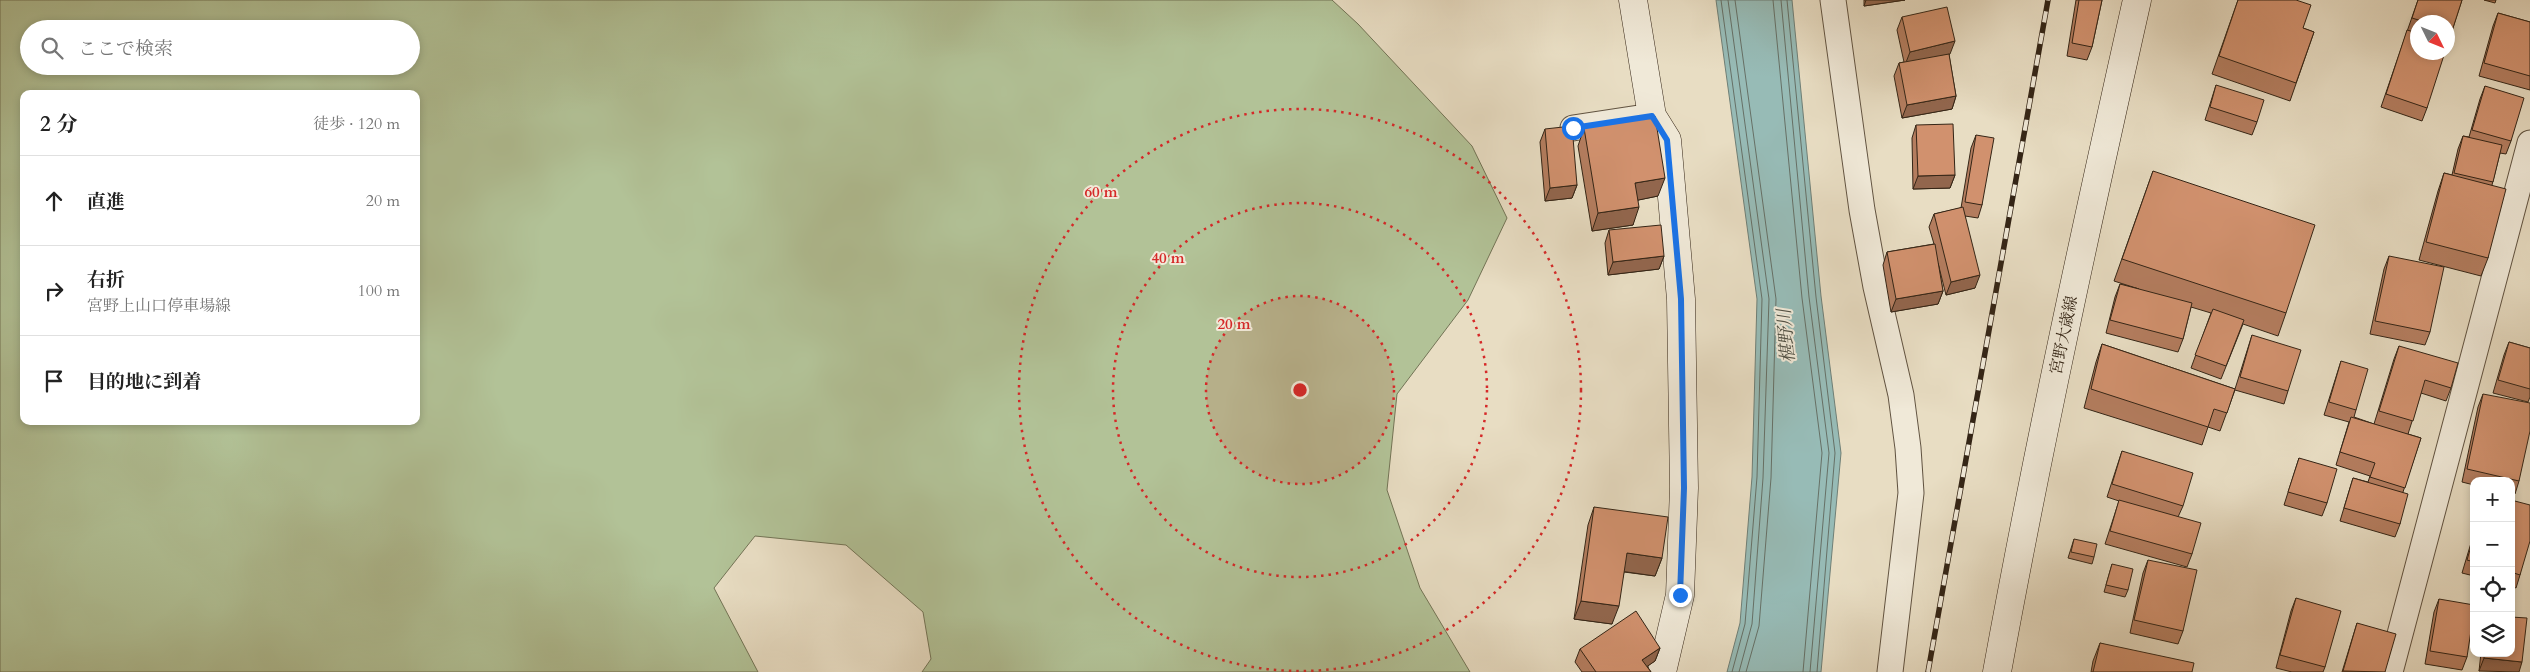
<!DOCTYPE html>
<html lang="ja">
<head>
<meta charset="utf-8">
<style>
  body { margin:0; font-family:Cardo,"Noto Serif JP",serif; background:#f2f2f2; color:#222 }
  .controls { position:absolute; right:15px; bottom:15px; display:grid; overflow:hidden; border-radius:10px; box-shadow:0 2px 8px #0003 }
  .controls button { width:45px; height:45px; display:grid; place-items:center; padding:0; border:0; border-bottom:1px solid #e0e0e0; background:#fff; color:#222; font:25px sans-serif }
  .compass { position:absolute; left:2410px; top:15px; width:45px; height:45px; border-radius:50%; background:#fff; box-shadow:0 2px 8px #0003; rotate:133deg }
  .stop { position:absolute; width:15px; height:15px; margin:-11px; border:4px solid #1a73e8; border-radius:50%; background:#fff }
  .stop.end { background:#1a73e8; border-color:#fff; box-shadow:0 1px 5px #0008 }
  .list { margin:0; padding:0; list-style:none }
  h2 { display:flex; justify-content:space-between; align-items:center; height:65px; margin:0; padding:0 20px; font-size:21px }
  h2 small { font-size:16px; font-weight:400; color:#767676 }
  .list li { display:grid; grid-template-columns:32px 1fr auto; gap:15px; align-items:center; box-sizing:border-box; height:90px; padding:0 20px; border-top:1px solid #e0e0e0 }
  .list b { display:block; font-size:19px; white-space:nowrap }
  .list p { margin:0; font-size:16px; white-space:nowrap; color:#767676 }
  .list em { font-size:16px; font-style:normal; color:#767676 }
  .icon { flex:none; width:28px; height:28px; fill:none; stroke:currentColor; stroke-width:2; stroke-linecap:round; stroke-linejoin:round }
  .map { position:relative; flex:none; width:2530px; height:672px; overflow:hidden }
  .search { position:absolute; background:#fff; box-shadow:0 2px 8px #0003; left:20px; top:20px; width:400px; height:55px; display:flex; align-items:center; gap:12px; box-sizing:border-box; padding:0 18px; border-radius:28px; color:#767676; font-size:19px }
  .panel { position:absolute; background:#fff; box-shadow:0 2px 8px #0003; left:20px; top:90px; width:400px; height:335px; border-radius:10px }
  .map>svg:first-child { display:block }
</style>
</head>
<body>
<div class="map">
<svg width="2530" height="672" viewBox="0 0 2530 672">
  <rect width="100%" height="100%" fill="#e8ddc3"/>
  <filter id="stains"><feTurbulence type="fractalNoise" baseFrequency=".004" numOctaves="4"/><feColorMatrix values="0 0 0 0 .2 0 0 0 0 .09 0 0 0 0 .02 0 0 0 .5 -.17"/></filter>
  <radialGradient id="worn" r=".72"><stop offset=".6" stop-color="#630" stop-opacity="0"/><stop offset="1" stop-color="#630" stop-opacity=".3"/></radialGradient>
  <path fill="#b2c297" stroke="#737456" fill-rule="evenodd" d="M0,0H1332L1358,24L1472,146L1507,218L1468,300L1397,394L1387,490L1420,588L1470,672H922L931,659L923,612L846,545L755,536L714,588L758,672H0ZM29,29H411V66H29ZM24,94H416V421H24Z"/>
  <polygon fill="#97bbb6" stroke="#6f7f76" points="1716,0 1792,0 1821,296 1841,453 1821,672 1727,672 1740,623 1752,477 1757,299"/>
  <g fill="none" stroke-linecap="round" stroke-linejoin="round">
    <g stroke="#667066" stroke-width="1">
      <polyline points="1721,0 1762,299 1757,477 1745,624 1732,672"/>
      <polyline points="1728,0 1769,299 1763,478 1752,624 1739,672"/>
      <polyline points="1735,0 1776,299 1771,478 1759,626 1746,672"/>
      <polyline points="1773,0 1802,298 1822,453 1803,672"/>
      <polyline points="1781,0 1809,297 1829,453 1810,672"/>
      <polyline points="1787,0 1816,297 1835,453 1817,672"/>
    </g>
    <defs>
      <g id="street">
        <polyline points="1833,0 1862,210 1876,287 1901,395 1908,448 1911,493 1890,672"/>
        <polyline points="1573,128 1652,116"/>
        <polyline points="2390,672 2530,143"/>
      </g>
      <g id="secondary">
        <polyline points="1633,0 1652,116 1667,140 1681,299 1684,488 1680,595 1662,672"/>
        <path d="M1997,672C2038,447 2087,223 2137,0"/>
      </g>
    </defs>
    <use href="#street" stroke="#615341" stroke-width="27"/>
    <use href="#secondary" stroke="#342516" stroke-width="29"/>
    <use href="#street" stroke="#f0e9d8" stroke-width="25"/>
    <use href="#secondary" stroke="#f0e9d8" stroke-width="28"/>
    <defs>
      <polyline id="rail" points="1928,672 2048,0"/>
    </defs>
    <use href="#rail" stroke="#342516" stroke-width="5.5"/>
    <use href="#rail" stroke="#f0e9d8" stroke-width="4" stroke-dasharray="11" stroke-linecap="butt"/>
  </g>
  <g fill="#b47d5f" stroke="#342516">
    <polygon points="1864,0 1905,0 1864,6"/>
    <polygon points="2076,0 2102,0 2092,47 2087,60 2067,56"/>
    <polygon points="2238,0 2303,28 2314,32 2290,101 2212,74"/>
    <polygon points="2418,0 2462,0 2448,43 2448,22 2418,22 2418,52 2427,108 2422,121 2381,107 2403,43"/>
    <polygon points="2484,0 2496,0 2495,3"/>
    <polygon points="2498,13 2530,22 2530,90 2479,76 2493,26"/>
    <polygon points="1902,17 1950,54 1949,55 1956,96 1952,109 1902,118 1894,76 1899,63 1904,62 1897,30"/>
    <polygon points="2216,85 2257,122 2252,135 2205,120"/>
    <polygon points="2485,86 2511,141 2506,154 2500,153 2492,185 2488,258 2481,276 2419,260 2438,191 2444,173 2452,175 2458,149 2463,136 2469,137 2480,99"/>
    <polygon points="1916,125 1955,175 1950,188 1913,189 1912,138"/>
    <polygon points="1584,128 1658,196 1638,200 1633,225 1592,231 1578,146"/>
    <polygon points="1545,129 1577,185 1572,198 1545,201 1540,142"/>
    <polygon points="1976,135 1982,205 1978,218 1965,216 1975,288 1946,295 1938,263 1943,291 1938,304 1891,312 1883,265 1887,252 1934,244 1929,227 1934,214 1961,208 1971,148"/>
    <polygon points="2153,171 2286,313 2278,336 2243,324 2221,379 2191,368 2211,313 2191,307 2183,339 2178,352 2106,333 2115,297 2120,284 2139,289 2114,281"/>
    <polygon points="1609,230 1664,256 1659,269 1608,275 1605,243"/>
    <polygon points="2389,256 2430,332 2425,345 2370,334 2384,269"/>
    <polygon points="2252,335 2288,391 2284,404 2235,390 2220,431 2208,427 2202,445 2084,408 2096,362 2102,344 2235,389"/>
    <polygon points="2509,342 2530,348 2530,397 2528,402 2493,393 2504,355"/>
    <polygon points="2399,346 2451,388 2446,401 2421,393 2408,434 2421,438 2403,492 2400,524 2395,537 2340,521 2353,478 2368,482 2370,476 2336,465 2349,422 2324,415 2341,361 2356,410 2354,417 2374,424 2394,359"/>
    <polygon points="2483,394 2519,481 2515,494 2511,493 2511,481 2474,481 2474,485 2462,482 2478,407"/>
    <polygon points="2122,451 2183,506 2178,517 2192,554 2187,567 2105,544 2119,501 2107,497"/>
    <polygon points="2299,458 2327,503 2322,516 2284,505"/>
    <polygon points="2511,500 2520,575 2516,588 2511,586"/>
    <polygon points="1594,507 1662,558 1655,576 1624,572 1612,624 1574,619 1588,525"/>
    <polygon points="2474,533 2474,576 2462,573"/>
    <polygon points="2074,539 2094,557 2092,564 2068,558"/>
    <polygon points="2148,560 2183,631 2178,644 2130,633 2143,573"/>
    <polygon points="2112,564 2128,590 2125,597 2104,592"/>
    <polygon points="2296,598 2325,667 2323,672 2292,672 2276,668 2291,611"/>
    <polygon points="2439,599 2467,657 2462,670 2425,664 2434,612"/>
    <polygon points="2357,623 2385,672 2342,672"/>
    <polygon points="2100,643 2192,672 2091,672 2093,661"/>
    <polygon points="1660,648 1655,661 1647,666 1651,672 1582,672 1575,662 1580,649"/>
    <polygon points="2481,653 2511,653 2479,671"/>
  </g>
  <g fill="#92664d" stroke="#342516">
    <polygon points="1866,0 1905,0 1864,6"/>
    <polygon points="1955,41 1950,54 1905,65 1910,52"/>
    <polygon points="1956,96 1952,109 1902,118 1907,105"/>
    <polygon points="1955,175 1950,188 1913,189 1918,176"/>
    <polygon points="1665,178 1658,196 1629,202 1635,183"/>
    <polygon points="1577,185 1572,198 1545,201 1550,188"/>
    <polygon points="1639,207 1633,225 1592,231 1598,213"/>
    <polygon points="1664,256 1659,269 1608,275 1613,262"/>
    <polygon points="1980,275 1975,288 1946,295 1951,282"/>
    <polygon points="1943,291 1938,304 1891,312 1896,299"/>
    <polygon points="1627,553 1662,558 1655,576 1620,571"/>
    <polygon points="1581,601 1619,606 1612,624 1574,619"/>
    <polygon points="1660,648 1655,661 1639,672 1642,660"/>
    <polygon points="2484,658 2522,662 2519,672 2479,671"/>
  </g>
  <g fill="#d1916e" stroke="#342516">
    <polygon points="2079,0 2102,0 2092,47 2072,43"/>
    <polygon points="2238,0 2296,0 2311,5 2303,28 2314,32 2296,83 2219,56"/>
    <polygon points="2418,0 2462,0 2452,31 2448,30 2448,22 2425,22 2412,18"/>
    <polygon points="1947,7 1955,41 1910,52 1902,17"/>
    <polygon points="2498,13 2530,22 2530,76 2484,63"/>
    <polygon points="2407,30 2418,33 2418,52 2445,52 2427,108 2386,94"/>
    <polygon points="1949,54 1956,96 1907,105 1899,63"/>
    <polygon points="2216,85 2264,100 2257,122 2210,107"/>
    <polygon points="2485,86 2524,98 2511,141 2472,130"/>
    <polygon points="1655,116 1665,178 1635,183 1639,207 1598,213 1584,128"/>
    <polygon points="1953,124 1955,175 1918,176 1916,125"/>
    <polygon points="1572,126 1577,185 1550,188 1545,129"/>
    <polygon points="1976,135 1994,138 1982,205 1965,202"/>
    <polygon points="2463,136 2502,145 2493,182 2454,173"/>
    <polygon points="2153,171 2315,225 2286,313 2122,259"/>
    <polygon points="2444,173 2506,189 2488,258 2426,242"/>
    <polygon points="1963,207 1980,275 1951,282 1934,214"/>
    <polygon points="1661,225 1664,256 1613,262 1609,230"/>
    <polygon points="1935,244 1943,291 1896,299 1887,252"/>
    <polygon points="2389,256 2444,267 2430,332 2375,321"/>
    <polygon points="2120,284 2192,303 2183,339 2110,320"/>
    <polygon points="2213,309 2244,320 2226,366 2195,355"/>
    <polygon points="2252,335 2301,350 2288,391 2240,377"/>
    <polygon points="2509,342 2530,348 2530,389 2498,380"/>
    <polygon points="2102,344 2235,389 2227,413 2214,409 2208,427 2091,389"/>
    <polygon points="2399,346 2458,363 2451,388 2425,380 2413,421 2379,411"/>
    <polygon points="2341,361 2368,369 2356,410 2329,402"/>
    <polygon points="2483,394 2530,403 2530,431 2519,481 2467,469"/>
    <polygon points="2351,417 2421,438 2405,488 2370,477 2375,463 2340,452"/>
    <polygon points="2122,451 2193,473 2183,506 2112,484"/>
    <polygon points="2299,458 2337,469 2327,503 2288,492"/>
    <polygon points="2353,478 2408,494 2400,524 2344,508"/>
    <polygon points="2119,500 2201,523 2192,554 2110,531"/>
    <polygon points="2511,500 2530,505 2530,541 2520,575 2511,572"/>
    <polygon points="1594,507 1668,517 1662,558 1627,553 1619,606 1581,601"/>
    <polygon points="2474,536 2474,562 2467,560"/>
    <polygon points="2074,539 2097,544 2094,557 2071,552"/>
    <polygon points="2148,560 2197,570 2183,631 2134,620"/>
    <polygon points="2112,564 2133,569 2128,590 2106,585"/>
    <polygon points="2296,598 2341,611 2325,667 2280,655"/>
    <polygon points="2439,599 2474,605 2474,611 2467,657 2430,651"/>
    <polygon points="1636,611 1660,648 1642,660 1651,672 1596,672 1580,649"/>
    <polygon points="2511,617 2527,618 2522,662 2484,658 2484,653 2511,653"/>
    <polygon points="2357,623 2396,634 2385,672 2343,671"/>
    <polygon points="2100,643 2194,663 2192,672 2093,672"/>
  </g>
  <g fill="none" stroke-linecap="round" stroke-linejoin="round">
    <polyline stroke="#1a73e8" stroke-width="6" points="1573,128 1652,116 1667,140 1681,299 1684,488 1680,595"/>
  </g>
  <circle cx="1300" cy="390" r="94" fill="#d62828" fill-opacity=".12"/>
  <g fill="none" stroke="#d62828" stroke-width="2.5" stroke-dasharray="2.5 5">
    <circle cx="1300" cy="390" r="94"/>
    <circle cx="1300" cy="390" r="187"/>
    <circle cx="1300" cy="390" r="281"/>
  </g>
  <g text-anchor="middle" stroke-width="4" stroke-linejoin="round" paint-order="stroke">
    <g font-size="16" fill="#342516" stroke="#f0e9d8">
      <text transform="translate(2063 335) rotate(-78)" y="6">宮野大歳線</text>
    </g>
    <g font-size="18" font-style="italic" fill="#525246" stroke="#f0e9d8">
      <text transform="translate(1786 336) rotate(-95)" y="6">椹野川</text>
    </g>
  </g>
  <circle cx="1300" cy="390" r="8" fill="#d62828" stroke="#f0e9d8" stroke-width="2.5"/>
  <g font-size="15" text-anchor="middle" font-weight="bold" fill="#d62828" stroke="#f0e9d8" stroke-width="4" stroke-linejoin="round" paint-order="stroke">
    <text x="1101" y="197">60 m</text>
    <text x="1168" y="263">40 m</text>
    <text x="1234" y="329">20 m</text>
  </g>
  <rect width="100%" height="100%" filter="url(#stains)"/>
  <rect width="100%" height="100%" fill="url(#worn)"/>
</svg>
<div class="controls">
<button>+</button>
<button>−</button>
<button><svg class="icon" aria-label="locate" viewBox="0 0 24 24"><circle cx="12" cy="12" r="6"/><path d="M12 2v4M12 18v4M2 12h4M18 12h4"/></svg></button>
<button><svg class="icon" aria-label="layers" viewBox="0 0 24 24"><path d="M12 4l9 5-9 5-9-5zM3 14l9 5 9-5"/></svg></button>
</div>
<svg class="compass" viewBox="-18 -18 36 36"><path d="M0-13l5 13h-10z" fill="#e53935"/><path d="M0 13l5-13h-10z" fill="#767676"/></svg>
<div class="stop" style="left:1573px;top:128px"></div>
<div class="stop end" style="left:1680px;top:595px"></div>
<div class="search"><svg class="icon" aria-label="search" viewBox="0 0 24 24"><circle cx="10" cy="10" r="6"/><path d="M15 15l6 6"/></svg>ここで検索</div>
<section class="panel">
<h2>2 分<small>徒歩 · 120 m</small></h2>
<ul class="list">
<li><svg class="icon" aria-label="ahead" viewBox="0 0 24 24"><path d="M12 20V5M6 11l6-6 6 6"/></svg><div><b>直進</b></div><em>20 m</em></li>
<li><svg class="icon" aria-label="right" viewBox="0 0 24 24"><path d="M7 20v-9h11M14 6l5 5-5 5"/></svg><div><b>右折</b><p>宮野上山口停車場線</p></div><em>100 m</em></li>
<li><svg class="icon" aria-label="arrive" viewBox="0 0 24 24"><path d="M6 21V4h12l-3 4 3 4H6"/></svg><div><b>目的地に到着</b></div></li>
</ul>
</section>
</div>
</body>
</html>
